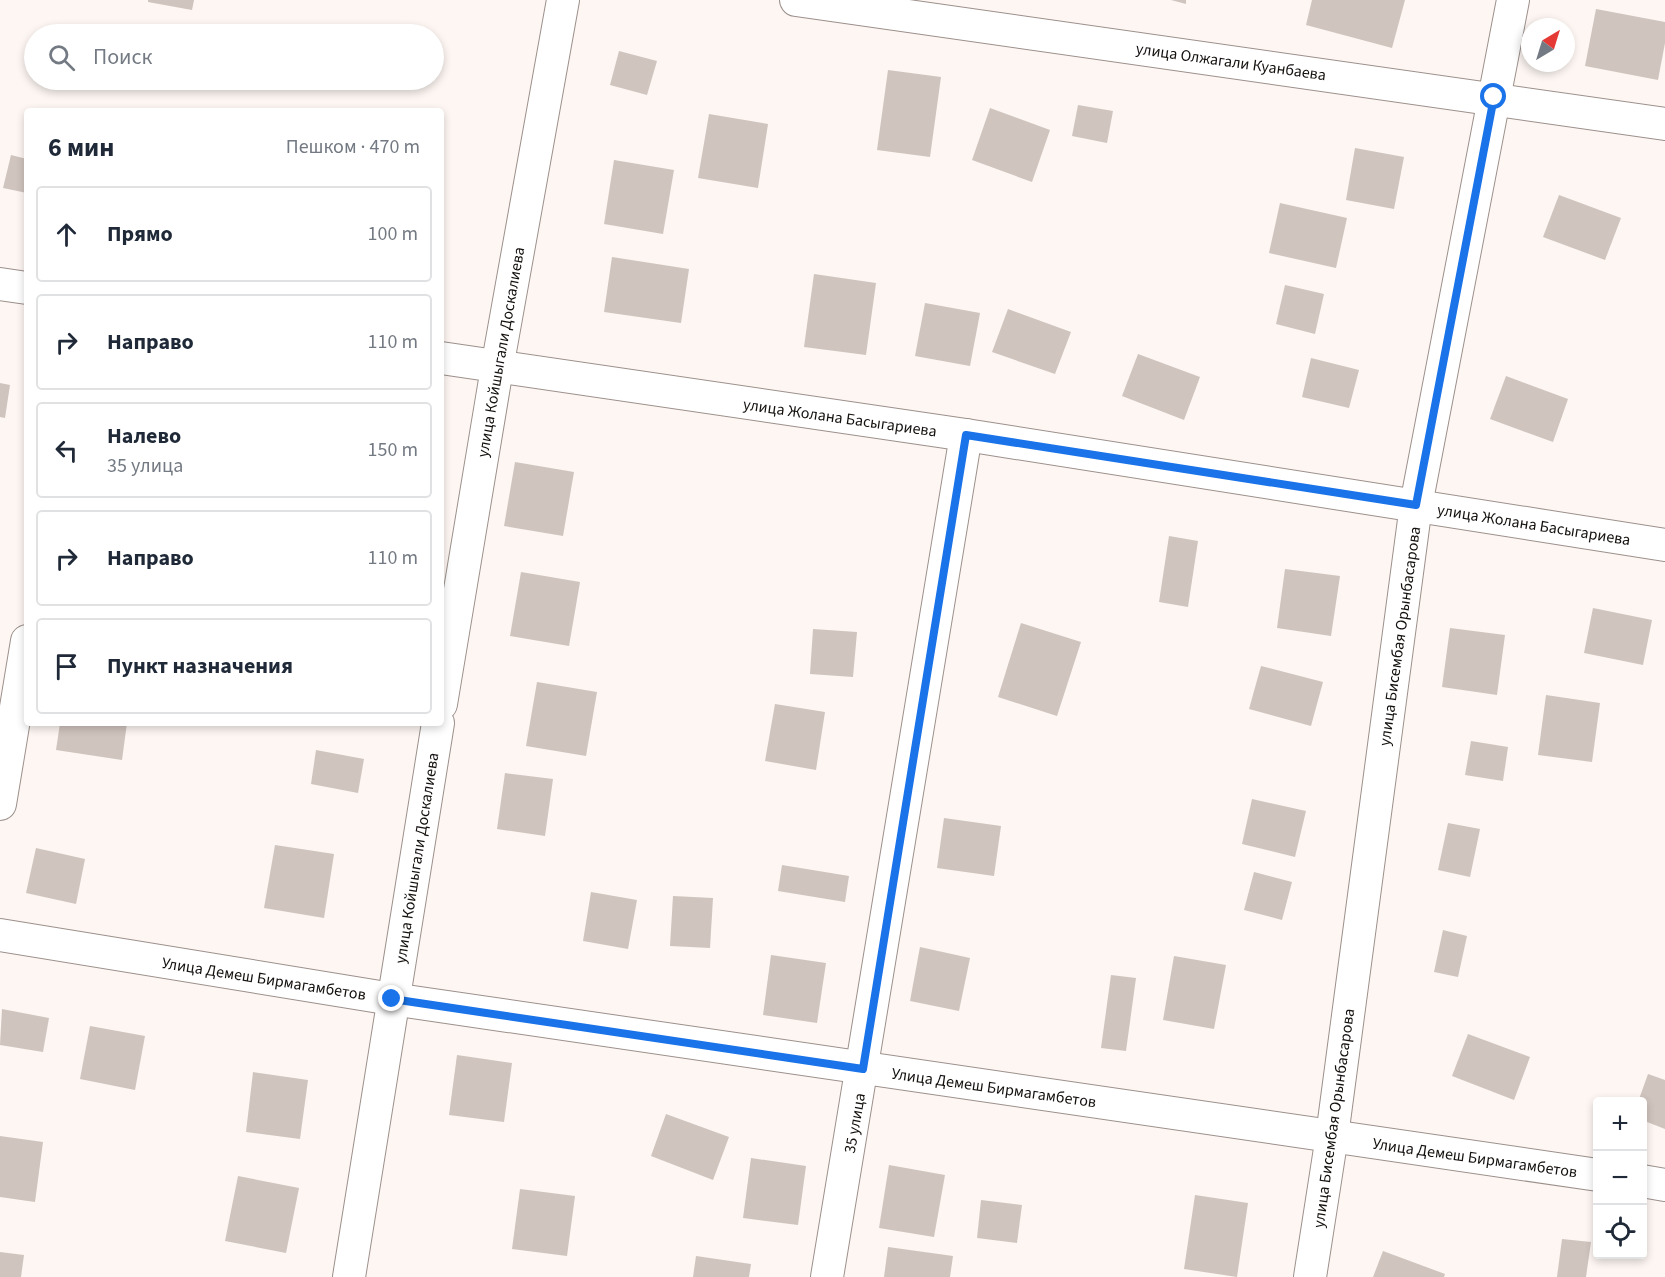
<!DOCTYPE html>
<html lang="ru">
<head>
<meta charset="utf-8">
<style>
  body { margin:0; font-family:"Source Sans 3",sans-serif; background:#f2f2f3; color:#1f2937 }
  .controls { position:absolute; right:18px; bottom:18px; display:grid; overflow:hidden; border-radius:6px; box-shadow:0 3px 9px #0003 }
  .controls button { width:54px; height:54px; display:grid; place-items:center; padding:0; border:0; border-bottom:2px solid #e0e1e3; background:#fff; color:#1f2937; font:30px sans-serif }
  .compass { position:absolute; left:1521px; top:18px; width:54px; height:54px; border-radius:50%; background:#fff; box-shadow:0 3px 9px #0003; rotate:38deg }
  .stop { position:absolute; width:18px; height:18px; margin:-14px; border:4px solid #1a73e8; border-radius:50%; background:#fff }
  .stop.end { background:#1a73e8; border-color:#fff; box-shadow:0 2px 6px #0008 }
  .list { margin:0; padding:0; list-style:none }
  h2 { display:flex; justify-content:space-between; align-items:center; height:78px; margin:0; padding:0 24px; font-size:26px }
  h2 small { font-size:20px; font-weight:400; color:#747a83 }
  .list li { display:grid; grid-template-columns:39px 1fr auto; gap:18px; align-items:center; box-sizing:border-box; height:96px; margin:0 12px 12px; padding:0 12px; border:2px solid #e0e1e3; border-radius:6px }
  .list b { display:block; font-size:22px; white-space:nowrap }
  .list p { margin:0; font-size:20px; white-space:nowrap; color:#747a83 }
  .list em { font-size:20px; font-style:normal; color:#747a83 }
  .icon { flex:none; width:33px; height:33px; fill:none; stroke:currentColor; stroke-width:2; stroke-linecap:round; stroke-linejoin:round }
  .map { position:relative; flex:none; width:1665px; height:1277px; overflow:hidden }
  .search { position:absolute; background:#fff; box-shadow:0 3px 9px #0003; left:24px; top:24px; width:420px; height:66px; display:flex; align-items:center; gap:15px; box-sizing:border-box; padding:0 21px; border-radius:33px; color:#747a83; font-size:22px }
  .panel { position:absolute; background:#fff; box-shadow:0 3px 9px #0003; left:24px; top:108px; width:420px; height:618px; border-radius:6px }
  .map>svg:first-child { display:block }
</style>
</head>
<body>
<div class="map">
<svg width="1665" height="1277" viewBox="0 0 1665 1277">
  <rect width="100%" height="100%" fill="#fdf6f2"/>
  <g fill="#d0c4be">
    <polygon points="148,0 194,0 192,10 148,2"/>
    <polygon points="1171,0 1186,0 1186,4"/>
    <polygon points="1312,0 1405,0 1392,48 1306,25"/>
    <polygon points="1596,9 1665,22 1665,43 1658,80 1585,66"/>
    <polygon points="619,51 657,61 647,95 610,85"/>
    <polygon points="888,70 941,77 930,157 877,150"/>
    <polygon points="1078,105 1113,111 1107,143 1072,136"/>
    <polygon points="990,108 1050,130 1032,182 972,160"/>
    <polygon points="709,114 768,124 758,188 698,178"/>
    <polygon points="1355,148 1404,157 1394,209 1346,200"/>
    <polygon points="11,155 27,159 27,193 3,188"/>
    <polygon points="614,160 674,170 663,234 604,224"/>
    <polygon points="1559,195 1621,218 1605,260 1543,237"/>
    <polygon points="1280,203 1347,218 1336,268 1269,253"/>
    <polygon points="612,257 689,269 681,323 604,312"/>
    <polygon points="814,274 876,283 866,355 804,347"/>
    <polygon points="1285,285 1324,294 1315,334 1276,324"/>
    <polygon points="925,303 980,313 970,366 915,356"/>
    <polygon points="1008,309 1071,332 1055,374 992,352"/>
    <polygon points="1138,354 1200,377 1184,420 1122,396"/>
    <polygon points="1311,358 1359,370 1349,408 1302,397"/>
    <polygon points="1506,376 1568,399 1553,442 1490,419"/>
    <polygon points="0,383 10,385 5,418 0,417"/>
    <polygon points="515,462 574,472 563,536 504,526"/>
    <polygon points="1169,536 1198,541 1188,607 1159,602"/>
    <polygon points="1285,569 1340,576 1331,636 1277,628"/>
    <polygon points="521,572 580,582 569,646 510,636"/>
    <polygon points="1593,608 1652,620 1643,665 1584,653"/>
    <polygon points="1021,623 1081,642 1057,716 998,697"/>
    <polygon points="1450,628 1505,635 1497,695 1442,687"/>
    <polygon points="813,629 857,632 853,677 810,674"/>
    <polygon points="1261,666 1323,682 1311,726 1249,709"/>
    <polygon points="537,682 597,692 586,756 526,746"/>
    <polygon points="1546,695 1600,703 1592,762 1538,755"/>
    <polygon points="775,704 825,712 816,770 765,761"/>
    <polygon points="60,723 127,723 122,760 56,750"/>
    <polygon points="1471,741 1508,747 1503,781 1465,775"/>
    <polygon points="316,750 364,759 358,793 311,784"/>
    <polygon points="505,773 553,779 545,836 497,829"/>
    <polygon points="1252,799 1306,811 1295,857 1242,844"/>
    <polygon points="944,818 1001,826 994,876 937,868"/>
    <polygon points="1448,823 1480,829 1470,877 1438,870"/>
    <polygon points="275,845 334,854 324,918 264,908"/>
    <polygon points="36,848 85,859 76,904 26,893"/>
    <polygon points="782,865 849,876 845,902 778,891"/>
    <polygon points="1254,872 1292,882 1282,920 1244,910"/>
    <polygon points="591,892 637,900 628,949 583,941"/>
    <polygon points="673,896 713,898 710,948 670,946"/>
    <polygon points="1443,930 1467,936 1458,977 1434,972"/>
    <polygon points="920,947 970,958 959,1011 910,1001"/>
    <polygon points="771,955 826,963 817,1023 763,1015"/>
    <polygon points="1174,956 1226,965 1214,1029 1163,1020"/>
    <polygon points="1111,975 1136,978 1126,1051 1101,1048"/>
    <polygon points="2,1009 49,1018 43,1052 0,1045"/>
    <polygon points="90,1026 145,1036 135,1090 80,1079"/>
    <polygon points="1468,1034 1530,1057 1514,1100 1452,1076"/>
    <polygon points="457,1055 512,1063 504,1122 449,1115"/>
    <polygon points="253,1072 308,1080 300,1139 246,1132"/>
    <polygon points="1648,1074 1665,1080 1665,1129 1642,1120 1642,1102 1638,1102"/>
    <polygon points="666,1114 729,1137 713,1180 651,1156"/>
    <polygon points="0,1136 43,1142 35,1202 0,1197"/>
    <polygon points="751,1158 806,1166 798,1225 743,1218"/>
    <polygon points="889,1165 945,1175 934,1237 879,1228"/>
    <polygon points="238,1176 299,1188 286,1253 225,1241"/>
    <polygon points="520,1189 575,1196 567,1256 512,1249"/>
    <polygon points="1195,1195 1248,1203 1237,1277 1184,1269"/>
    <polygon points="981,1200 1022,1205 1017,1243 977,1238"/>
    <polygon points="1562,1239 1591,1242 1586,1277 1557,1277"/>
    <polygon points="888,1247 953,1256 950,1277 884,1277"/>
    <polygon points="1383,1251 1445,1274 1444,1277 1373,1277"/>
    <polygon points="0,1252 24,1255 21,1277 0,1277"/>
    <polygon points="696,1256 751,1264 749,1277 693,1277"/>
  </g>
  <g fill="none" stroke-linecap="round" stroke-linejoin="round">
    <defs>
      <g id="minor">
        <polyline points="796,0 1665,124"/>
        <polyline points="0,284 27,288"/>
        <polyline points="441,358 966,435 1665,545"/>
        <polyline points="441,704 497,368 563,0"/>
        <polyline points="0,804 27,641"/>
        <polyline points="0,935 392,999 1598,1175"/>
        <polyline points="1642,1181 1665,1185"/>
        <polyline points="349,1277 438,723"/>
        <polyline points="827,1277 966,435"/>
        <polyline points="1310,1277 1332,1136 1416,505 1513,0"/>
      </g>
    </defs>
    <use href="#minor" stroke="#9c908b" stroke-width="34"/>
    <use href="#minor" stroke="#fff" stroke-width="32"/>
  </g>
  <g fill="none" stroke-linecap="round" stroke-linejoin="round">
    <polyline stroke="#1a73e8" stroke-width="8" points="392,999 863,1069 966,435 1416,505 1494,97"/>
  </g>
  <g text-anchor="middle" stroke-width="4.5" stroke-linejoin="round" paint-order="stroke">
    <g font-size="16" fill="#14100e" stroke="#fff">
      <text transform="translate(1231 61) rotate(8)" y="6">улица Олжагали Куанбаева</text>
      <text transform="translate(500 352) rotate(-80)" y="6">улица Койшыгали Доскалиева</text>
      <text transform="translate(840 417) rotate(8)" y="6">улица Жолана Басыгариева</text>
      <text transform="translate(1534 524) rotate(9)" y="6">улица Жолана Басыгариева</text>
      <text transform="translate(1399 636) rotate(-82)" y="6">улица Бисембая Орынбасарова</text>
      <text transform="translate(416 858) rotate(-81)" y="6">улица Койшыгали Доскалиева</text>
      <text transform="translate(264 978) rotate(9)" y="6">Улица Демеш Бирмагамбетов</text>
      <text transform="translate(994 1087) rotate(8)" y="6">Улица Демеш Бирмагамбетов</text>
      <text transform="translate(1333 1118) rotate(-82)" y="6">улица Бисембая Орынбасарова</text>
      <text transform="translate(854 1123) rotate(-80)" y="6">35 улица</text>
      <text transform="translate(1475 1157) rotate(8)" y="6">Улица Демеш Бирмагамбетов</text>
    </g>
  </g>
</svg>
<div class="controls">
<button>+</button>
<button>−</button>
<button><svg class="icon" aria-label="locate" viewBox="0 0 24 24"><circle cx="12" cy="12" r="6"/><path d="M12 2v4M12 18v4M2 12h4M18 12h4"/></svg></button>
</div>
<svg class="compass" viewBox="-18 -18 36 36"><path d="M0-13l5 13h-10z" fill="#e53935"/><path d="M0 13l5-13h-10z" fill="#747a83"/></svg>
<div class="stop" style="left:1494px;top:97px"></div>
<div class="stop end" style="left:392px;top:999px"></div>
<div class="search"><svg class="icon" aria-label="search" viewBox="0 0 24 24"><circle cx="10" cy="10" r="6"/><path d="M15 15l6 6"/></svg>Поиск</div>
<section class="panel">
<h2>6 мин<small>Пешком · 470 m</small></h2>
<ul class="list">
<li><svg class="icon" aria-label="ahead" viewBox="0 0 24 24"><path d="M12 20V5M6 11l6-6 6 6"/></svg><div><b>Прямо</b></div><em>100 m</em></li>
<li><svg class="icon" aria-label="right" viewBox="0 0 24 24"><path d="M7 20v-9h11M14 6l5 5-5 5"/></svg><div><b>Направо</b></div><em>110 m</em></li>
<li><svg class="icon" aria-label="left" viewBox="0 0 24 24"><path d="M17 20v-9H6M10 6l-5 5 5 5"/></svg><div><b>Налево</b><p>35 улица</p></div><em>150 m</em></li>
<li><svg class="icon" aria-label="right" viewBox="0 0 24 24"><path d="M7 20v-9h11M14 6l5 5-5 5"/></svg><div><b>Направо</b></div><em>110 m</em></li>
<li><svg class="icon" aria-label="arrive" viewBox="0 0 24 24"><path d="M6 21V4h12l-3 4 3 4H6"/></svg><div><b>Пункт назначения</b></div></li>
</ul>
</section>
</div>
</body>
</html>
